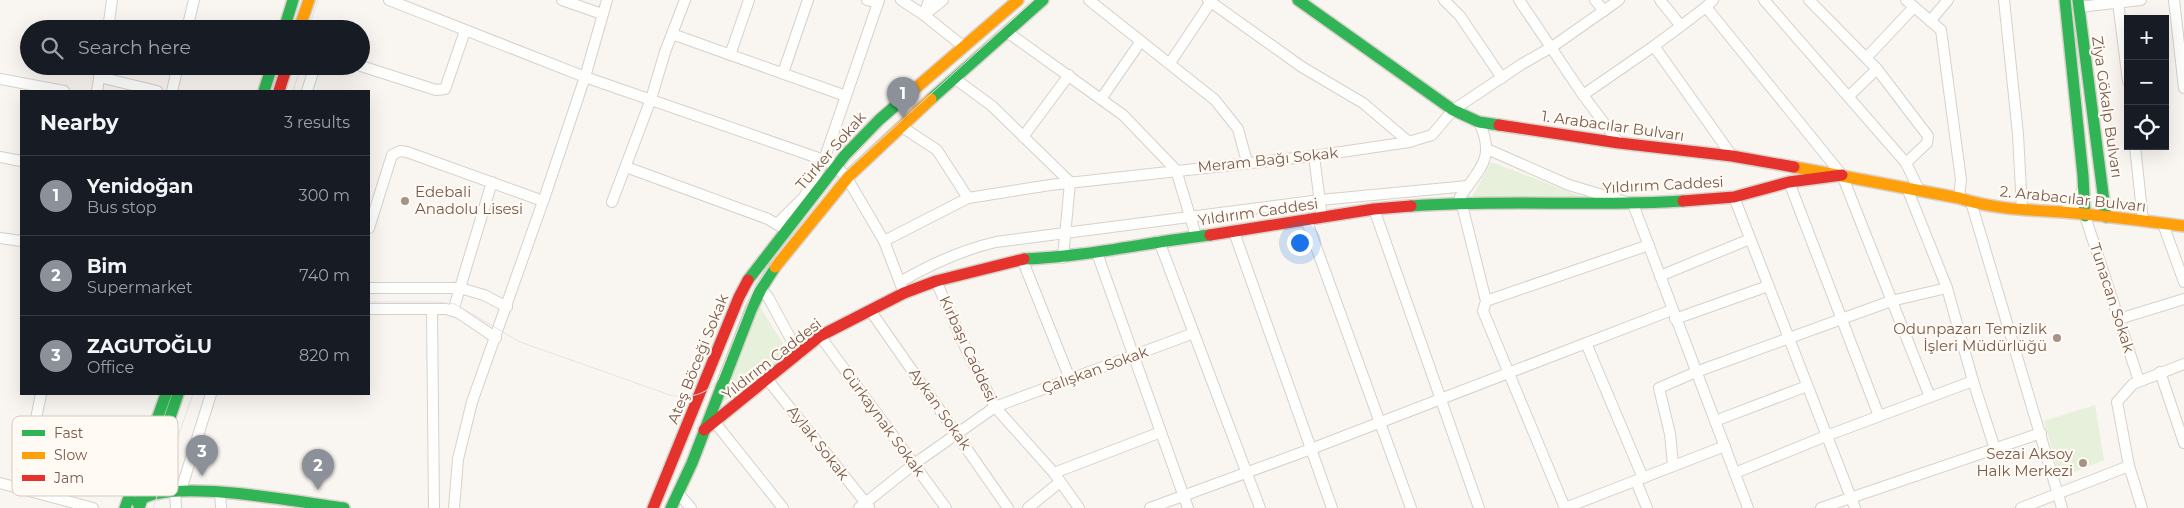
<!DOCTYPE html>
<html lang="en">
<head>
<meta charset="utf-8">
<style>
  body { margin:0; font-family:Montserrat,sans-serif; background:#20242c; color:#f1f3f6 }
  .controls { position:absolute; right:15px; top:15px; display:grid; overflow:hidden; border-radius:0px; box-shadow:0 5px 20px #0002 }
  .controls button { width:45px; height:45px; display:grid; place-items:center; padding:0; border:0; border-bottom:1px solid #363941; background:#171b24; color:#f1f3f6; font:25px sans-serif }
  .you { position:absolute; left:1299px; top:242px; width:18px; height:18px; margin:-12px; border:4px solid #fff; border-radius:50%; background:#1a73e8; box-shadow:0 0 0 8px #1a73e833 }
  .badge { display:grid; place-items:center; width:32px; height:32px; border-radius:50%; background:#8c9099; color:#fff; font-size:16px; font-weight:700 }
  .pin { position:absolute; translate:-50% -41px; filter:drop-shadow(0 1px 2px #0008) }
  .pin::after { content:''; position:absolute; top:26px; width:18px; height:15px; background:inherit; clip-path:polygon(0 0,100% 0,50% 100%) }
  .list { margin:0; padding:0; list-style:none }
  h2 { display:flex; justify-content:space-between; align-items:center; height:65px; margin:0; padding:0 20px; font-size:21px }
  h2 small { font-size:16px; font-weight:400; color:#9ea1a6 }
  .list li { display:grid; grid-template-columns:32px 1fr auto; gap:15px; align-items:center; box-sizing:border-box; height:80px; padding:0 20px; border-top:1px solid #363941 }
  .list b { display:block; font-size:19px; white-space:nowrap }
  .list p { margin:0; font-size:16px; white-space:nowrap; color:#9ea1a6 }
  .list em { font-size:16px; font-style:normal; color:#9ea1a6 }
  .icon { flex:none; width:28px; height:28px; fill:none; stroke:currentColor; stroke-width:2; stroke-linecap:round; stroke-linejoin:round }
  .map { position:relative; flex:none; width:2184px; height:508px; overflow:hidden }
  .search { position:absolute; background:#171b24; box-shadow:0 5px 20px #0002; left:20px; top:20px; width:350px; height:55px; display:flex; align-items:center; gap:12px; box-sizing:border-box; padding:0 18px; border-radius:28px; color:#9ea1a6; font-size:19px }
  .panel { position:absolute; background:#171b24; box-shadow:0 5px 20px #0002; left:20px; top:90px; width:350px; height:305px; border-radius:0px }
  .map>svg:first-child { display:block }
</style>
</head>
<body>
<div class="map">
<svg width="2184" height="508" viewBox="0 0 2184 508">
  <rect width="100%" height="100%" fill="#f9f5f0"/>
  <g fill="#e7f0db">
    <polygon points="1491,162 1583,197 1472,197"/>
    <polygon points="758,304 789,353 722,403"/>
    <polygon points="2095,405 2104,460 2060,478 2044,421"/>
  </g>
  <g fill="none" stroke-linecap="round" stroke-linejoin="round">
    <defs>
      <g id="street">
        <polyline points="389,0 585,77 824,160 836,166 847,178 884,241 904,293"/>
        <polyline points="562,0 602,14"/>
        <polyline points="867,0 878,3"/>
        <polyline points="901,0 924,15 964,47"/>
        <polyline points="929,0 924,15 943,0"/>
        <polyline points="1089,0 1215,100 1238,129 1247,162"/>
        <polyline points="1208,0 1302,67 1363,103 1409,142"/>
        <polyline points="1444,0 1460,16 1502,78"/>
        <polyline points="1519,0 1583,95 1654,46"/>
        <polyline points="1595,0 1604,11"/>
        <polyline points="1660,0 1681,26 1706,7"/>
        <polyline points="1713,0 1706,7 1842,175 1930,397"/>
        <polyline points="1764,0 1906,163 1919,190"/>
        <polyline points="1809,0 1877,69 1849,96"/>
        <polyline points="1906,0 1941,30 1961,180 1959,198"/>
        <polyline points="2004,0 2018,134 2022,210"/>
        <polyline points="2174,0 2184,88"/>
        <polyline points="2118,2 2128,81"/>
        <polyline points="2079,7 2141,0"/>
        <polyline points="1930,21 1948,0"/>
        <polyline points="1681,26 1654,46 1732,156"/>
        <polyline points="108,29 112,0"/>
        <polyline points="187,29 194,0"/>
        <polyline points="1007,32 1123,115 1176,170 1196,236"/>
        <polyline points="672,34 846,96"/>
        <polyline points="730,55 749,0"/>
        <polyline points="1867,57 1914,7"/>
        <polyline points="1170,63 1212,0"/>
        <polyline points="361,66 436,90 445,89 465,31"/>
        <polyline points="1877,69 1928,136 1927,143 1906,163"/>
        <polyline points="783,73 808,0"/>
        <polyline points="99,77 157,91"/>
        <polyline points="954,78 992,106 1070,182 1063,258"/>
        <polyline points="0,79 64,91"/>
        <polyline points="97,91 101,66"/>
        <polyline points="172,91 178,66"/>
        <polyline points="307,91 315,66"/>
        <polyline points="1583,95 1619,143"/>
        <polyline points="1101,99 1141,41"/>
        <path d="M1479,122C1496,158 1480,168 1460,197L1486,301L1483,311L1565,508"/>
        <polyline points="902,127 937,150 968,198"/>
        <polyline points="1023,137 1069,75"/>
        <polyline points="2135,146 2143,221"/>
        <polyline points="1487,149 1569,185 1633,204 1748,508"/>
        <polyline points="1314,156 1322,218"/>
        <polyline points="0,157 21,161"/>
        <polyline points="626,167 768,219 783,228"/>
        <polyline points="1789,182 1879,416"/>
        <polyline points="1907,188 1947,288 1973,381 1995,449"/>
        <polyline points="1734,197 1855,508"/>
        <polyline points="612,202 651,99 665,52 685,0"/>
        <polyline points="1971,202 2062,508"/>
        <polyline points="1374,209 1479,508"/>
        <polyline points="2063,212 2074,205 2083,189"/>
        <polyline points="2085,216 2139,381"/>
        <polyline points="1306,219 1411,508"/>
        <polyline points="777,224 804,197 824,160 879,0"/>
        <polyline points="2163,224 2184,282"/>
        <polyline points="369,228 392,155 400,151 407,152 543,201"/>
        <polyline points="1234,232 1332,508"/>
        <polyline points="0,238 21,241"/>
        <polyline points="884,241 968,198 1050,185 1314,156 1409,142 1432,135 1453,110 1522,64 1552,47 1619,0"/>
        <polyline points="1159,241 1260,508"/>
        <polyline points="1097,253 1188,508"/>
        <polyline points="1022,259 1070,379"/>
        <polyline points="1660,276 1750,239"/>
        <polyline points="936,281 966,349 995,407 1054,473 1079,508"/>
        <path d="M900,282C931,264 961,250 996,242L1320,200L1468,186"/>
        <polyline points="369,288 460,288 484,295 507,307"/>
        <polyline points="761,289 768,297 799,354"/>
        <polyline points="1486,301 1649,245"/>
        <polyline points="369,309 446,309 459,313 496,338"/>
        <polyline points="432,310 434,508"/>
        <polyline points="870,310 1008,508"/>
        <polyline points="453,311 492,182"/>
        <polyline points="1675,319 1768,286"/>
        <polyline points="2119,319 2184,299"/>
        <polyline points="820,336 946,508"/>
        <polyline points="1586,343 1643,478"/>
        <polyline points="2160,372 2184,443"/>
        <polyline points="767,379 869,507"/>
        <polyline points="1715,421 1807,386"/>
        <polyline points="717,425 783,508"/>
        <polyline points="1673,465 1670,434 1659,388 1696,372 1891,301 1947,288"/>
        <polyline points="1054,473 1161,432"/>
        <polyline points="1735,473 1826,436 1973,381"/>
        <polyline points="1636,481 1647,508"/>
        <polyline points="0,483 93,508"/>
        <polyline points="22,488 41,394"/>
        <polyline points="175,490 176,508"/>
        <polyline points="181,490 211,394"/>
        <polyline points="220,492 221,508"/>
        <polyline points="678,493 691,508"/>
        <polyline points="454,508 458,459 472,402 546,193 585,77 607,0"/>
        <polyline points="859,508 914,464 995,407 1194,333"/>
        <polyline points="1028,508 1060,482"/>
        <polyline points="1150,508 1311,449 1672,310"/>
        <polyline points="1565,508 1725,446"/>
        <polyline points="1821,508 2041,433"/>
        <polyline points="2021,508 2129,466"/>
        <polyline points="2142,508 2129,466 2117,402 2133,384 2184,364"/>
      </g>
      <g id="fast">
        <polyline points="1298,0 1453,110 1479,122 1499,125"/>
        <polyline points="2065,0 2083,176 2085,216"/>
        <polyline points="2078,0 2106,217"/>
        <polyline points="284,29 293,0"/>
        <polyline points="264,91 272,66"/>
        <polyline points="931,99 1043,0"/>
        <path d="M1411,206C1502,199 1592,207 1683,201"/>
        <path d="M1024,259C1086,257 1148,242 1210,235"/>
        <polyline points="748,280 845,155 879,120 910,93"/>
        <path d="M137,502C168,476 302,503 344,508"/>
        <polyline points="125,508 166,394"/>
        <polyline points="139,508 178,394"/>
        <polyline points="671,508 692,463 751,310 761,289 775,267"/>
      </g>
      <g id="slow">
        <polyline points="299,29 309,0"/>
        <polyline points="910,93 1018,0"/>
        <path d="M1794,167L1959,198C1992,209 2027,210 2062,212C2102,215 2143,221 2184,226"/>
        <polyline points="775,267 849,176 931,99"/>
      </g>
      <g id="jam">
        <polyline points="279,91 287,66"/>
        <polyline points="1499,125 1619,143 1732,156 1794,167"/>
        <polyline points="1683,201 1734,197 1789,182 1842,175"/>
        <polyline points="1210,235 1374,209 1411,206"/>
        <polyline points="704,430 820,336 904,293 936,281 1024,259"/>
        <polyline points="653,508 739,297 748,280"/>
      </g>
    </defs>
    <use href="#street" stroke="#d7d1cb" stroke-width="12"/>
    <use href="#fast" stroke="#d9d2cb" stroke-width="14"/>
    <use href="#slow" stroke="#d9d2cb" stroke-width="14"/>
    <use href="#jam" stroke="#d9d2cb" stroke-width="14"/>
    <use href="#street" stroke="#fefefd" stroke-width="10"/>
    <use href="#fast" stroke="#30b455" stroke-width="11"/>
    <use href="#slow" stroke="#ff9f0a" stroke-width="11"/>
    <use href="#jam" stroke="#e5322d" stroke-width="11"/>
    <g stroke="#e6e3e7" stroke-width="1">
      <polyline points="308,29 318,0"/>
      <polyline points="293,91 301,66"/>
      <path d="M369,302H438L455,304L520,342L670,395C689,399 706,395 718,380L753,291L775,258L843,174L1034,0"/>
      <polyline points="153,508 193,394"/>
    </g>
  </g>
  <g fill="#a69286" stroke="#fffaf3" stroke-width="2">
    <circle cx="405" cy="201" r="5"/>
    <circle cx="2057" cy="338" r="5"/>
    <circle cx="2083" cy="463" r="5"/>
  </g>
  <g text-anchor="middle" stroke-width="4.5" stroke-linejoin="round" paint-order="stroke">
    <g font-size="15" fill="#7a5c4d" stroke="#fffaf3">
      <text transform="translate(2107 107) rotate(82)" y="5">Ziya Gökalp Bulvarı</text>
      <text transform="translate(1613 126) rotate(8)" y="5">1. Arabacılar Bulvarı</text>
      <text transform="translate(831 151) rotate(-49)" y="5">Türker Sokak</text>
      <text transform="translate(1268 160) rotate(-6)" y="5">Meram Bağı Sokak</text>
      <text transform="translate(1663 185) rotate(-3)" y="5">Yıldırım Caddesi</text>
      <text transform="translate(2073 199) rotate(6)" y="5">2. Arabacılar Bulvarı</text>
      <text transform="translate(1258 212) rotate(-8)" y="5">Yıldırım Caddesi</text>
      <text transform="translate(2112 298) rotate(72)" y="5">Tunacan Sokak</text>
      <text transform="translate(968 349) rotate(65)" y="5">Kırbaşı Caddesi</text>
      <text transform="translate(698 359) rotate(-68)" y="5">Ateş Böceği Sokak</text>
      <text transform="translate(772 359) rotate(-38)" y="5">Yıldırım Caddesi</text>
      <text transform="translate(1095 370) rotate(-20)" y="5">Çalışkan Sokak</text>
      <text transform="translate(940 409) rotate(55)" y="5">Aykan Sokak</text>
      <text transform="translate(883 422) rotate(54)" y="5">Gürkaynak Sokak</text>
      <text transform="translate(818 443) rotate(52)" y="5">Aylak Sokak</text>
    </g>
    <g font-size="15" fill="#7a5c4d" stroke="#fffaf3" text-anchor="end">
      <text x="415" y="197" text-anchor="start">Edebali<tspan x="415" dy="17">Anadolu Lisesi</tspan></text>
      <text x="2047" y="334">Odunpazarı Temizlik<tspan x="2047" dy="17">İşleri Müdürlüğü</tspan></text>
      <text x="2073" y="459">Sezai Aksoy<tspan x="2073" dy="17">Halk Merkezi</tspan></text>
    </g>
  </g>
  <rect x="12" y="416" width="166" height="80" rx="8" fill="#fffaf3" stroke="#d7cbc1" stroke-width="1"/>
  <rect x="22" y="430" width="23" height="6" fill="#30b455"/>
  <rect x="22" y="452" width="23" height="7" fill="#ff9f0a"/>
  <rect x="22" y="475" width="23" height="6" fill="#e5322d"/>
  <g font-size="14" fill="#7a5c4d">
    <text x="54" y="438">Fast</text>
    <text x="54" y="460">Slow</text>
    <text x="54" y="483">Jam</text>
  </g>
</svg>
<div class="controls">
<button>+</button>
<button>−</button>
<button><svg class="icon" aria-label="locate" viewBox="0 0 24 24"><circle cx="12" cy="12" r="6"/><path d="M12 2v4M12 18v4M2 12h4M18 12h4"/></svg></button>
</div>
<div class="you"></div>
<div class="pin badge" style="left:903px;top:118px">1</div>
<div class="pin badge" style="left:318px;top:490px">2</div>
<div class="pin badge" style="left:202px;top:476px">3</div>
<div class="search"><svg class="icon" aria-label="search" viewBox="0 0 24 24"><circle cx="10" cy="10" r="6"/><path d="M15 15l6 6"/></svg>Search here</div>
<section class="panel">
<h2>Nearby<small>3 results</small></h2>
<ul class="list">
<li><span class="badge">1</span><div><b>Yenidoğan</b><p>Bus stop</p></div><em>300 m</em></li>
<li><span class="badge">2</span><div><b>Bim</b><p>Supermarket</p></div><em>740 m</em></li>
<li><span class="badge">3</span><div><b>ZAGUTOĞLU</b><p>Office</p></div><em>820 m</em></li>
</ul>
</section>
</div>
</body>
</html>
